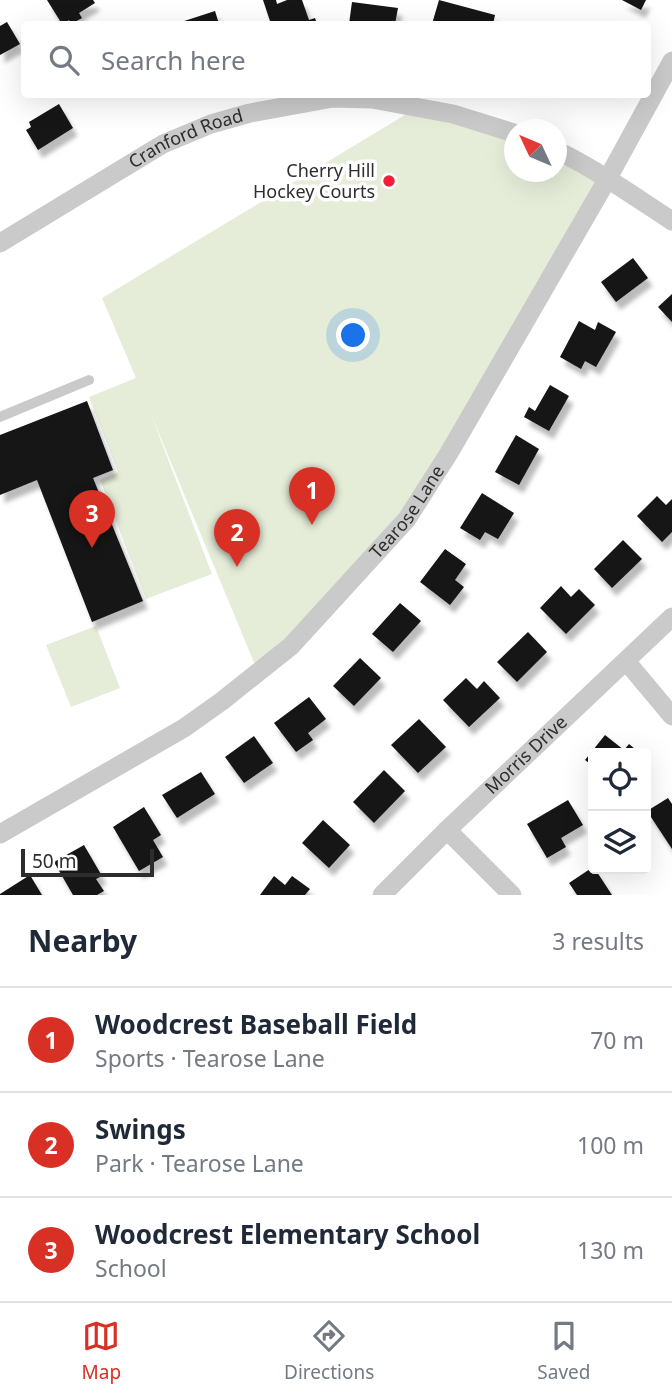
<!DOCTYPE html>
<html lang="en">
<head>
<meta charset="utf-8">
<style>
  body { margin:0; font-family:"Noto Sans",sans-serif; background:#f6f6f7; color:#1f2937 }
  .controls { position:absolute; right:21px; bottom:21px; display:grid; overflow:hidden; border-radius:7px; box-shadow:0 7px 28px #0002 }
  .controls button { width:63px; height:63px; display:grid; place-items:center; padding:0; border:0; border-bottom:2px solid #e0e1e3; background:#fff; color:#1f2937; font:35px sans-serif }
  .compass { position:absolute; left:504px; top:119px; width:63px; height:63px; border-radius:50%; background:#fff; box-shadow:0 7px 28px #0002; rotate:314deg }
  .scale { position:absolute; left:21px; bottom:18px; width:133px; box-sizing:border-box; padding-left:7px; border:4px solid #2d2d2d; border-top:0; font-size:19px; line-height:24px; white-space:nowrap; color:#2d2d2d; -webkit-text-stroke:5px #fff; paint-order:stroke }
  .you { position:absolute; left:354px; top:336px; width:24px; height:24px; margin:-18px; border:5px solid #fff; border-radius:50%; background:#1a73e8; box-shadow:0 0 0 10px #1a73e833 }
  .badge { display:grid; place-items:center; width:46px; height:46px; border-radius:50%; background:#d93025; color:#fff; font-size:23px; font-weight:700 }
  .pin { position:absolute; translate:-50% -58px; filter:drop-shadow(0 2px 4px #0008) }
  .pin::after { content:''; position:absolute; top:37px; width:24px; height:21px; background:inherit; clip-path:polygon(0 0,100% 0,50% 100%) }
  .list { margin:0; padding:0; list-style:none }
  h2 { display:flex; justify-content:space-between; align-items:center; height:91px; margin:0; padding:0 28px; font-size:30px }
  h2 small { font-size:23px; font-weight:400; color:#747a83 }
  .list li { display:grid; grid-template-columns:46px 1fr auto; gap:21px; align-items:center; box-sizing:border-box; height:105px; padding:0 28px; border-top:2px solid #e0e1e3 }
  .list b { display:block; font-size:26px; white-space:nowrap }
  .list p { margin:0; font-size:23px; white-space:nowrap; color:#747a83 }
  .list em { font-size:23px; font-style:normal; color:#747a83 }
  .icon { flex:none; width:38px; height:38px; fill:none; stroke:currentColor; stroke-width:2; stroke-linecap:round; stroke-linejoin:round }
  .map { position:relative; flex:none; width:672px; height:895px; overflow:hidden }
  .search { position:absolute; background:#fff; box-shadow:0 7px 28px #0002; left:21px; right:21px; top:21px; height:77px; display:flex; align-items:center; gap:18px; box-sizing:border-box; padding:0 24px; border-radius:7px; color:#747a83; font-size:26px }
  .sheet { height:406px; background:#fff }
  nav { display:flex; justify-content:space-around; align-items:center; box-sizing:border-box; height:98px; border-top:2px solid #e0e1e3; background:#fff; font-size:19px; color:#747a83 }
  nav a { display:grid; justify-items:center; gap:4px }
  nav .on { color:#d93025 }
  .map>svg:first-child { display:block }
</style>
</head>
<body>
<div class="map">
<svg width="672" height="895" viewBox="0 0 672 895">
  <defs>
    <filter id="shadow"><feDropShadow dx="4.5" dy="8" stdDeviation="2" flood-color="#0004"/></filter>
  </defs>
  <rect width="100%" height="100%" fill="#fff"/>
  <g fill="#e5edd9">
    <polygon points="418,107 514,133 514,172 556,172 557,150 608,178 407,519 258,672 150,412 212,574 146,599 100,480 118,472 89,397 136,378 102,298"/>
    <polygon points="96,626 120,688 71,707 46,645"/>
  </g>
  <g fill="#141414" filter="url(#shadow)">
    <polygon points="47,0 93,0 95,3 79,13 82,18 71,24 69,20 62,24"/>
    <polygon points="263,0 276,0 277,4 287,0 302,0 309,20 315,18 317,24 271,24"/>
    <polygon points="439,0 495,15 493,24 432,24"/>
    <polygon points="622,0 646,0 641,10"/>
    <polygon points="352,2 398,8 395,24 349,24"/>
    <polygon points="215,11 219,24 175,24"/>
    <polygon points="7,22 20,44 0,55 0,26"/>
    <polygon points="59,104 73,128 38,150 26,130 31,127 29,122"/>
    <polygon points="633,258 648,278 616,302 601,282"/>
    <polygon points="672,294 672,322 658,307"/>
    <polygon points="579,321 595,330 598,322 616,332 596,367 585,361 581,369 560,357"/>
    <polygon points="550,385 569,396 549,431 524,417 529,407 535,411"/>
    <polygon points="87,401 113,470 93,478 143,601 92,622 37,480 0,495 0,435"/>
    <polygon points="516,435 539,449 519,485 495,472"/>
    <polygon points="482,493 514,513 498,539 485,532 480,540 460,528"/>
    <polygon points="657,496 666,505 672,499 672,532 662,542 637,516"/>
    <polygon points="623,540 642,559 612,588 594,569"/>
    <polygon points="445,549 466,564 455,580 464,587 450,605 420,582"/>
    <polygon points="561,586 571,597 579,589 595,605 566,634 540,608"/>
    <polygon points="400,603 421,621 393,652 372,634"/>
    <polygon points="528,632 547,652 517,682 497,662"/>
    <polygon points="360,658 381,678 354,706 333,686"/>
    <polygon points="466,678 477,689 484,681 500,698 469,727 443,700"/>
    <polygon points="309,697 326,719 308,733 313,740 296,752 274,723"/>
    <polygon points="419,719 446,747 418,773 391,745"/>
    <polygon points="605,735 624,750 629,744 640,753 593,753 593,766 585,760"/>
    <polygon points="254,736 273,763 244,783 225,757"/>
    <polygon points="384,770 405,791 374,823 353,802"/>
    <polygon points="201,772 215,794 177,818 162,795"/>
    <polygon points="668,798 672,804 672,849 647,811"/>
    <polygon points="568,800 583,825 561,838 566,847 547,858 527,824"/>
    <polygon points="144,807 161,835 153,840 163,857 139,871 113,827"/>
    <polygon points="323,820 350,845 329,868 302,843"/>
    <polygon points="84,845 102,876 96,879 104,891 97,895 73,895 54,862"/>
    <polygon points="593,867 593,869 595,869 612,895 577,895 569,883"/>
    <polygon points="30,875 42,895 0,895 0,894"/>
    <polygon points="274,876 285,885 292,876 310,889 305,895 260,895"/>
  </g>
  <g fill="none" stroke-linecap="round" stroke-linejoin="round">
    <polyline stroke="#cacaca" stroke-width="10" points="0,417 89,380"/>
    <g stroke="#cacaca" stroke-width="19">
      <path d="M556,150C597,170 634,196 672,221"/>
      <path id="s1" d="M0,243L163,144L211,124L250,113L333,98L372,99L453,114L514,133"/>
      <polyline points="626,661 672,716"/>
      <polyline points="447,830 512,895"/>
      <path id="s2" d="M0,834L184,728L222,701L291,646L407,519L449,453L608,178L672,61"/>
      <path id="s3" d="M382,895L447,830L672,617"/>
    </g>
  </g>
  <circle fill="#f61e3c" stroke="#fff" stroke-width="2.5" cx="389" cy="181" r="7"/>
  <g text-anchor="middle" stroke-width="7" stroke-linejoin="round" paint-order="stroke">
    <g font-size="18" fill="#2d2d2d" stroke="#fff">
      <text dy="6" stroke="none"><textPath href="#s1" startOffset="214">Cranford Road</textPath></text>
      <text dy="6" stroke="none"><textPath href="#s2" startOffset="525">Tearose Lane</textPath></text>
      <text dy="6" stroke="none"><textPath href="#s3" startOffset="201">Morris Drive</textPath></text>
    </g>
    <g font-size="18" fill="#2d2d2d" stroke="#fff" text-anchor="end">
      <text x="375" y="177">Cherry Hill<tspan x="375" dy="21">Hockey Courts</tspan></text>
    </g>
  </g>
</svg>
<div class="controls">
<button><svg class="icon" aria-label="locate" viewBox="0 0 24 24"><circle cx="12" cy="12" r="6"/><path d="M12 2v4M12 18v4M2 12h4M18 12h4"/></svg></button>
<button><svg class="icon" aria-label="layers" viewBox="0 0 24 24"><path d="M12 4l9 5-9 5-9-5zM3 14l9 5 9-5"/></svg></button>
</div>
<svg class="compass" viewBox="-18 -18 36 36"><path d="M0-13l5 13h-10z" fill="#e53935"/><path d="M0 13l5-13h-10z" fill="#747a83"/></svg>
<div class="scale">50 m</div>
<div class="you"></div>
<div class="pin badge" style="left:312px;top:525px">1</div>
<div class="pin badge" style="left:237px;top:567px">2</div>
<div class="pin badge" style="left:92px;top:548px">3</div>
<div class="search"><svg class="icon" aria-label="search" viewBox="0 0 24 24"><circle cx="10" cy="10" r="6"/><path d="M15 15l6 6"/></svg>Search here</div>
</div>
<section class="sheet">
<h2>Nearby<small>3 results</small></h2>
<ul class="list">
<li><span class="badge">1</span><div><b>Woodcrest Baseball Field</b><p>Sports · Tearose Lane</p></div><em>70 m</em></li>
<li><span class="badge">2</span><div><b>Swings</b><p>Park · Tearose Lane</p></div><em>100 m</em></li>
<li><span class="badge">3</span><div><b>Woodcrest Elementary School</b><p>School</p></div><em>130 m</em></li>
</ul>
</section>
<nav>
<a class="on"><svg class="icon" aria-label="map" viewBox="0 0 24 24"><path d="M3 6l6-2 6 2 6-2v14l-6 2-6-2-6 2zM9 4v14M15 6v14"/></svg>Map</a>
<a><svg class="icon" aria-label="directions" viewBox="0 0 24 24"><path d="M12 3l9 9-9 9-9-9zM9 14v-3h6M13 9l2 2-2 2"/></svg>Directions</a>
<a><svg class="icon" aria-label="saved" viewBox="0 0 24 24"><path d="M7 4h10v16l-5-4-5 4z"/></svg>Saved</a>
</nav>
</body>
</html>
